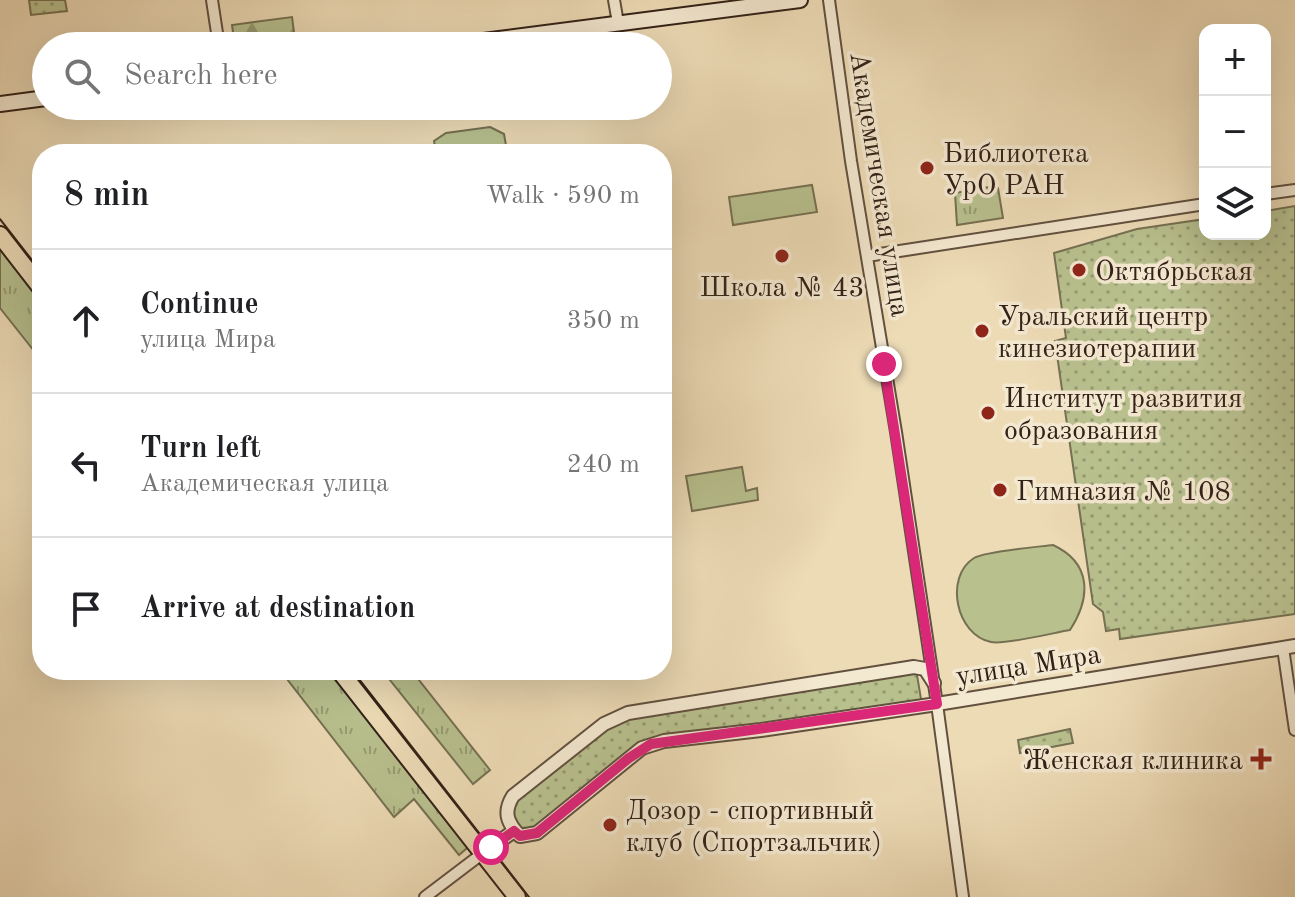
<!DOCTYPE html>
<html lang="en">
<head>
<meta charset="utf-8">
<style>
  body { margin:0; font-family:"Old Standard TT",serif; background:#f6f6f6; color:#202124 }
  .controls { position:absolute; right:24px; top:24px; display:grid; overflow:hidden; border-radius:16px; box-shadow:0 8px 32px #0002 }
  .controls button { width:72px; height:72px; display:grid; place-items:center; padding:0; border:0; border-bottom:2px solid #e0e0e0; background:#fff; color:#202124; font:40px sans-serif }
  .stop { position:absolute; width:24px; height:24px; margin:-18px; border:6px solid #db2777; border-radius:50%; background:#fff }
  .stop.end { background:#db2777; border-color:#fff; box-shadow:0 2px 8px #0008 }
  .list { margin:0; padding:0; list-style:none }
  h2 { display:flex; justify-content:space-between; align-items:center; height:104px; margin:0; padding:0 32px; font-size:34px }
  h2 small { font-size:26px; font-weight:400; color:#757577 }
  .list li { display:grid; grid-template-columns:52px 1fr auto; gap:24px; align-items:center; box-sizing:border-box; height:144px; padding:0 32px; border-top:2px solid #e0e0e0 }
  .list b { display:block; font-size:30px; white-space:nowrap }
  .list p { margin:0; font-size:26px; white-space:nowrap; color:#757577 }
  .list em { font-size:26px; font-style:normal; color:#757577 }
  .icon { flex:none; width:44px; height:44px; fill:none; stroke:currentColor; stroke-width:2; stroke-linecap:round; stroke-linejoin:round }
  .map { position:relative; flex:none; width:1295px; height:897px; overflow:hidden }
  .search { position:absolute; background:#fff; box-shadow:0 8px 32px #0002; left:32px; top:32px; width:640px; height:88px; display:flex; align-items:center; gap:20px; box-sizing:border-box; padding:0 28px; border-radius:44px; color:#757577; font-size:30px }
  .panel { position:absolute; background:#fff; box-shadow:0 8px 32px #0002; left:32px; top:144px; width:640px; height:536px; border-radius:32px }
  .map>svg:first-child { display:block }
</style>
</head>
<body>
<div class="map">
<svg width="1295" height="897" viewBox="0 0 1295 897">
  <defs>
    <pattern id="grass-tufts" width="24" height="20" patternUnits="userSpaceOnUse" patternTransform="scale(2)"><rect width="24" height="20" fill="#b8c08e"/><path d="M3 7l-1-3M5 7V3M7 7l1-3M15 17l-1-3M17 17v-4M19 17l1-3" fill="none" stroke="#969c73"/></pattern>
    <pattern id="forest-firs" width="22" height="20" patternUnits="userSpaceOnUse" patternTransform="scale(2)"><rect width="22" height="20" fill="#b8c08e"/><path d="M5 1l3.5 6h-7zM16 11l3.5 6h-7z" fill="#969c73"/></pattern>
    <pattern id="park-dots" width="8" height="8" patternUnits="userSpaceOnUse" patternTransform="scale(2)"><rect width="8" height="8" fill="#b8c08e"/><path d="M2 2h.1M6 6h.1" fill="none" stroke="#969c73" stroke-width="1.8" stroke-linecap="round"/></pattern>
  </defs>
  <rect width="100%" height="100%" fill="#eddbb6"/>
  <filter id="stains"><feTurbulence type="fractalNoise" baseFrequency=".0025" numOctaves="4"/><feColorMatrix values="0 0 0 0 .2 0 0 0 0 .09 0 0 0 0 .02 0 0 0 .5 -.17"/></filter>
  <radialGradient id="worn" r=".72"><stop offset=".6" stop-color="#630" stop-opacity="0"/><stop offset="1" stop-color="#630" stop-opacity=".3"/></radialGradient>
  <g fill="url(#grass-tufts)" stroke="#767052" stroke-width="2">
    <polygon points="995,186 998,188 1003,218 957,225 955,193"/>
    <polygon points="0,235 42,289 42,361 0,308"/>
    <polygon points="280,670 340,670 474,842 459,855 414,799 394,817"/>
    <polygon points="382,670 411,670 490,770 473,784"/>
  </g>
  <polygon fill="url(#forest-firs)" stroke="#767052" stroke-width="2" points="292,17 295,40 261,46 235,46 232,25"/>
  <g fill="url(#park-dots)" stroke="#767052" stroke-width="2">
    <polygon points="29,0 65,0 67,11 31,15"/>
    <polygon points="1295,206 1295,614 1120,639 1119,629 1106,631 1103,612 1093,604 1055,341 1066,338 1054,253 1137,229 1205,219 1205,234 1265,234 1265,211"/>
    <polygon points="911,667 917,675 922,705 651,744 537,833 520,836 508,805 614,718"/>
    <polygon points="1070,729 1073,743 1020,753 1018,740"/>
  </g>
  <g fill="#b8c08e" stroke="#767052" stroke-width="2">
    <polygon points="490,127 504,134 507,151 502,154 436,154 434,141 446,133"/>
    <polygon points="812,185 817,212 733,225 729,197"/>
    <polygon points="742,467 746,491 757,488 758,500 692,511 686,476"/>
    <path d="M1053,545C1092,563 1091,598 1070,630C1052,633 1006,645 991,642C956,635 944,577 974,558C986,551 1037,547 1053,545Z"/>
  </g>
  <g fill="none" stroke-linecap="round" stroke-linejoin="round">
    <defs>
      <g id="minor">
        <polyline points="212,0 219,46"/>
        <polyline points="614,0 618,23"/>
        <polyline points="829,0 851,161 896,432 937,704 963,897"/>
        <polyline points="1265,194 1295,190"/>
        <polyline points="867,256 1205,204"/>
        <polyline points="1283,648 1295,730"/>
        <polyline points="425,897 483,853"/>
      </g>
      <g id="tertiary">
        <path d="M934,683L925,669L914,667L628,713L604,724L513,796C503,812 507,823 520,836L537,833L642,748L664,741L761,730L937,704L1295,646"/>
        <polyline points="483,853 514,831"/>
      </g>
      <g id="secondary">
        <polyline points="444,46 800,0"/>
        <polyline points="0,104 46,98"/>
      </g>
      <g id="primary">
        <polyline points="0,235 42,289"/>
        <polyline points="339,670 517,897"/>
      </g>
    </defs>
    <use href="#minor" stroke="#62503f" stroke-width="14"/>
    <use href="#tertiary" stroke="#62503f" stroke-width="16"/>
    <use href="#secondary" stroke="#332117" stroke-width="18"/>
    <use href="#primary" stroke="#332117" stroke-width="20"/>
    <use href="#minor" stroke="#f3e8d0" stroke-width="10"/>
    <use href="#tertiary" stroke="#f3e8d0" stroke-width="12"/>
    <use href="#secondary" stroke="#f3e8d0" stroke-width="14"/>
    <use href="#primary" stroke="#eddbb6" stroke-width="16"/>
    <g stroke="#332117" stroke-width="2">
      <polyline points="0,219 42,273"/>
      <polyline points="352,670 529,897"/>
    </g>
  </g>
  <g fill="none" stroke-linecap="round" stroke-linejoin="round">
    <polyline stroke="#db2777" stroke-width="10" points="491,847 514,831 520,836 537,833 629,758 651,744 937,704 884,364"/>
  </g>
  <g fill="#8f2418" stroke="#f3e8d0" stroke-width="3">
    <circle cx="927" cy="168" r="8"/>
    <circle cx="782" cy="256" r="8"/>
    <circle cx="1079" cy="270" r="8"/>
    <circle cx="982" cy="331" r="8"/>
    <circle cx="988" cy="413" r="8"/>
    <circle cx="1000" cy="490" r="8"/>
    <path d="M1257 747h8v8h8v8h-8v8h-8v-8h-8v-8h8z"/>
    <circle cx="610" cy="825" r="8"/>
  </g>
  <g text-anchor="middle" stroke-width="7" stroke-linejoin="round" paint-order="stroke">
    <g font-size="28" fill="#332117" stroke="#f3e8d0" text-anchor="start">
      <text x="943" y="162">Библиотека<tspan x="943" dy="32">УрО РАН</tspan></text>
      <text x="1095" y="280">Октябрьская</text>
      <text x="782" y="296" text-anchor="middle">Школа № 43</text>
      <text x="998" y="325">Уральский центр<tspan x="998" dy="32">кинезиотерапии</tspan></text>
      <text x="1004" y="407">Институт развития<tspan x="1004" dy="32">образования</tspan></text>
      <text x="1016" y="500">Гимназия № 108</text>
      <text x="1243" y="769" text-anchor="end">Женская клиника</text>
      <text x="626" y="819">Дозор - спортивный<tspan x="626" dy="32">клуб (Спортзальчик)</tspan></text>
    </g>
    <g font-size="28" fill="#332117" stroke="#f3e8d0">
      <text transform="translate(881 184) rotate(81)" y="10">Академическая улица</text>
      <text transform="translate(1028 664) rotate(-9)" y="10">улица Мира</text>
    </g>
  </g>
  <rect width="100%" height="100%" filter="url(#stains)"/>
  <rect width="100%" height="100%" fill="url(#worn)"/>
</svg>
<div class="controls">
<button>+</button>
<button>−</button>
<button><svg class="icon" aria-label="layers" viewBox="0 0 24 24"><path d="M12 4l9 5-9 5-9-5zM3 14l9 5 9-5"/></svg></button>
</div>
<div class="stop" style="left:491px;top:847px"></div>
<div class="stop end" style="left:884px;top:364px"></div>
<div class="search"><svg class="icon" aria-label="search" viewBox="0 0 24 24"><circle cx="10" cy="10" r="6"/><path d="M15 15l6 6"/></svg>Search here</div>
<section class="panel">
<h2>8 min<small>Walk · 590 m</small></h2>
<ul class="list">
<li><svg class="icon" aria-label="ahead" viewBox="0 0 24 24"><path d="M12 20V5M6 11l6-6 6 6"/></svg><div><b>Continue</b><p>улица Мира</p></div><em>350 m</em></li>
<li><svg class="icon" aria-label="left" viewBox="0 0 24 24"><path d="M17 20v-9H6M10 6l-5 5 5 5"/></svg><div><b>Turn left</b><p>Академическая улица</p></div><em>240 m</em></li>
<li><svg class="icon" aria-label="arrive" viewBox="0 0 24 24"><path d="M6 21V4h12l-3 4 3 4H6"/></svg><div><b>Arrive at destination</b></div></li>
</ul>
</section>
</div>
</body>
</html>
